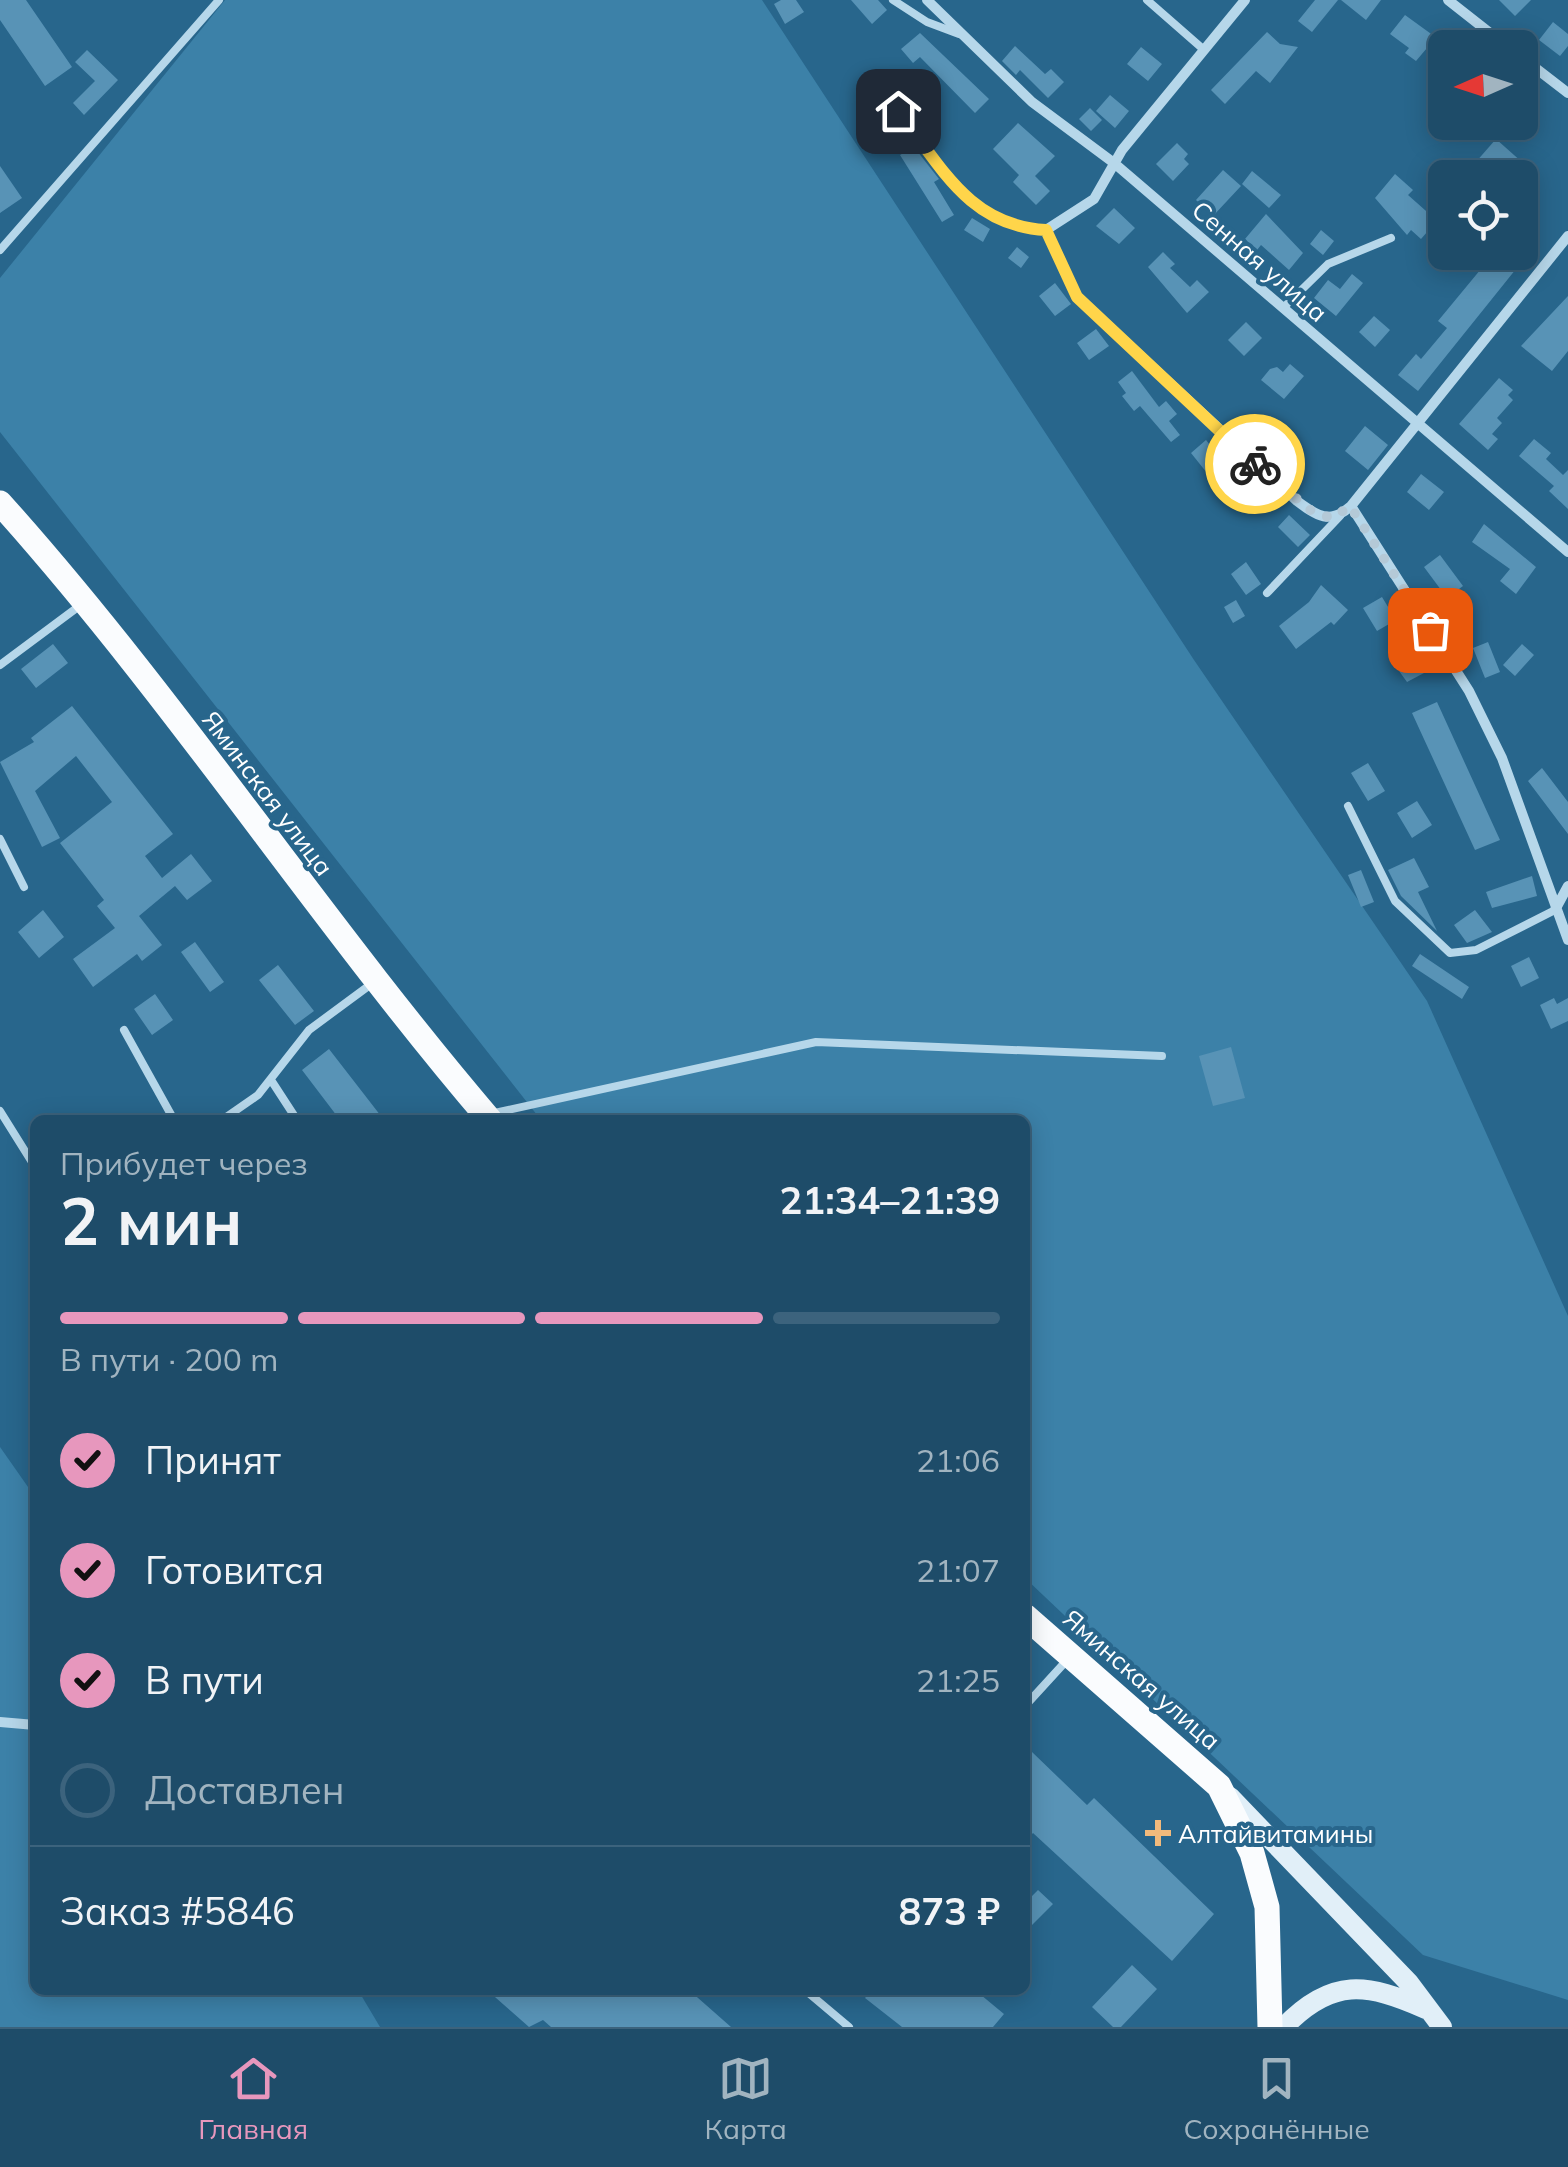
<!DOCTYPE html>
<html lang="ru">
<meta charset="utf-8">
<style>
:root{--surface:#1e4c69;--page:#2b5671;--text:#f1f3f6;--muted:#a1b4c0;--line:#3c637d;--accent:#e797bd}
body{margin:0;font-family:Mulish,sans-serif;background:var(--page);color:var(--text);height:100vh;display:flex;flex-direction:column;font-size:38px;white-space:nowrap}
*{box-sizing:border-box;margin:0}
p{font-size:32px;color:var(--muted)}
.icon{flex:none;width:55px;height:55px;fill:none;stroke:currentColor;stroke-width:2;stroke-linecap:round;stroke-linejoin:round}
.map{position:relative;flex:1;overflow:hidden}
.details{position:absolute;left:30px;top:1115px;width:1000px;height:880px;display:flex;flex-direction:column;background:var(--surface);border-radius:15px;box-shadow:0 5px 25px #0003,0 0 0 2px var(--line)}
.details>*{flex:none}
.needle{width:65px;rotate:267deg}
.controls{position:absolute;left:1428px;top:30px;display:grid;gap:20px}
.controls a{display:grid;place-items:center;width:110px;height:110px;border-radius:15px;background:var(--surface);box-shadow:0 5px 25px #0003,0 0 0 2px var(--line);font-size:50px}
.pin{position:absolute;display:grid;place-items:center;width:85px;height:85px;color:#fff;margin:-42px;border-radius:20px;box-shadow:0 5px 15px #0006}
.courier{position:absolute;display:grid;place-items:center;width:100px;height:100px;margin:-50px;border:8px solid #ffd54a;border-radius:50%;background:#fff;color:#222;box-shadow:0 2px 12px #0007}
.summary em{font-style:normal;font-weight:700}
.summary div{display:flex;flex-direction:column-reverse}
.summary{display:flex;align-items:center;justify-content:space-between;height:170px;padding:0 30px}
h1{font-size:65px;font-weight:700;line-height:75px}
.bar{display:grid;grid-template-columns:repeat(4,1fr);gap:15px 10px;align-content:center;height:120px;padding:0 30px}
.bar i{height:12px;border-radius:8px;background:var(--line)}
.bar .selected{background:var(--accent)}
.bar p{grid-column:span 4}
.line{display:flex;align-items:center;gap:25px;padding:0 30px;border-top:2px solid var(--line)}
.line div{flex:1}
ol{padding:0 30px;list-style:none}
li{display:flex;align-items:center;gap:30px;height:110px}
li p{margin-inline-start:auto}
li .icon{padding:10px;border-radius:50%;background:var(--accent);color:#111;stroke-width:4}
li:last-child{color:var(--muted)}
li i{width:55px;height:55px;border:5px solid var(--line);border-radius:50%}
.dock{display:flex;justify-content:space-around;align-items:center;height:140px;border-top:2px solid var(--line);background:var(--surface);font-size:28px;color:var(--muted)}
.dock a{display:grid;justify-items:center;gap:5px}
.dock .selected{color:var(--accent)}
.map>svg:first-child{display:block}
.green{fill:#3c81a8}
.building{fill:#5893b6}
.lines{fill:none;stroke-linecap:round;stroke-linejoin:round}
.lane{stroke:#b6d7ea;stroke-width:8}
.street{stroke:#b6d7ea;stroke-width:10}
.secondary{stroke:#e1eff8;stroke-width:20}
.primary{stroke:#fafcfe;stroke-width:25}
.done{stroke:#b4c9d7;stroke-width:10;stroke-dasharray:0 18}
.route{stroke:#ffd54a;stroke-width:12}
.poi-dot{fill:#f2ba7c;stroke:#28668c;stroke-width:4}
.labels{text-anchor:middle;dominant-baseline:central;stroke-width:8;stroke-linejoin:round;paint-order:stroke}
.street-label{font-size:25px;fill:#fff;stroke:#28668c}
.poi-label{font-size:25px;fill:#fff;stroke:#28668c;text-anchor:start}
</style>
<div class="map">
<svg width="1568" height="2027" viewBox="0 0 1568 2027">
<rect width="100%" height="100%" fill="#28668c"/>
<path class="green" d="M 225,0 L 762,0 L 1194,660 L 1427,1001 L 1568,1316 L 1568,2000 L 1423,1955 L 1025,1578 L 1025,1120 L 541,1120 L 0,432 L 0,278 Z
M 0,1447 L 35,1497 L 35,1990 L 358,1990 L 380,2027 L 0,2027 Z"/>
<path class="building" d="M 0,0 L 26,0 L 72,67 L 45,86 L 0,20 Z
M 781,0 L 796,0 L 804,12 L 785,24 L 774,4 Z
M 851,0 L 878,0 L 887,10 L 872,24 Z
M 1315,0 L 1338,0 L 1312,32 L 1298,21 Z
M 1341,0 L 1381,0 L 1366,20 Z
M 1499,0 L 1531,0 L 1515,16 Z
M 1405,15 L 1445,44 L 1445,61 L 1427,48 L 1416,61 L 1405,53 L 1409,48 L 1390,34 Z
M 1553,22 L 1568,34 L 1568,46 L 1560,56 L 1539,40 Z
M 1267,32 L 1280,44 L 1298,47 L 1270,83 L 1256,71 L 1225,104 L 1211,90 Z
M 920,33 L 989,99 L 975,113 L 920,57 L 913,63 L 901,49 Z
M 1015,46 L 1045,74 L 1051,69 L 1064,82 L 1048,98 L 1020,70 L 1016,75 L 1002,61 Z
M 1141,47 L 1162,64 L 1148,81 L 1127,64 Z
M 87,50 L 118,80 L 84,115 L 73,103 L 95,81 L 75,62 Z
M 1110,95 L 1129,111 L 1115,128 L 1096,111 Z
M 1090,108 L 1102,120 L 1091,131 L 1079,119 Z
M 1487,122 L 1523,122 L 1507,140 Z
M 1018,123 L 1055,156 L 1035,176 L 1050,191 L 1036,205 L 1013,182 L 1019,175 L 993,149 Z
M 1496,139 L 1523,163 L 1510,178 L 1475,178 L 1468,171 Z
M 1177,143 L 1188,154 L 1184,159 L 1189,164 L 1173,181 L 1156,164 Z
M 914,147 L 939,179 L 934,182 L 954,215 L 942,222 L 900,155 Z
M 0,166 L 22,198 L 0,213 Z
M 1223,170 L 1241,186 L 1213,216 L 1196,200 Z
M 1252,171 L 1281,195 L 1269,208 L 1242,184 Z
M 1395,174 L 1413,190 L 1408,195 L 1443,226 L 1434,237 L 1428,231 L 1421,239 L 1411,230 L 1407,235 L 1375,198 Z
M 1114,208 L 1135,228 L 1119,244 L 1096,226 Z
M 1266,214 L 1303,253 L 1289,270 L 1261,245 L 1257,250 L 1245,239 Z
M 972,218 L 990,229 L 983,242 L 964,230 Z
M 1321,230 L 1334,241 L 1323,255 L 1310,244 Z
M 1017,247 L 1029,257 L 1021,268 L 1008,258 Z
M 1163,252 L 1175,264 L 1170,268 L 1190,287 L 1197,280 L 1209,292 L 1187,313 L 1148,267 Z
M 1495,252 L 1507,252 L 1520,264 L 1418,391 L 1398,375 L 1416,354 L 1421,359 L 1447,328 L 1438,321 Z
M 1352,274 L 1363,283 L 1336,316 L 1314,298 L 1328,280 L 1340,289 Z
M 1055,283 L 1071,304 L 1055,316 L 1039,296 Z
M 1568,296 L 1568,351 L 1552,371 L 1521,346 Z
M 1374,316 L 1390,330 L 1375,347 L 1359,332 Z
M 1246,322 L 1262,338 L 1244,356 L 1228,340 Z
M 1096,329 L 1109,346 L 1089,360 L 1077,343 Z
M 1290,364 L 1304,376 L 1284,399 L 1261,380 L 1270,369 L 1277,367 L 1283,372 Z
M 1132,371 L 1159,407 L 1166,401 L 1177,414 L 1169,421 L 1180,435 L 1171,442 L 1140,406 L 1134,411 L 1122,396 L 1126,393 L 1118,382 Z
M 1499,378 L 1513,390 L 1508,395 L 1513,400 L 1497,418 L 1502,423 L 1492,434 L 1498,439 L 1488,450 L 1459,424 Z
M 1365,426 L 1388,445 L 1368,470 L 1345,451 Z
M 1534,439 L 1551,453 L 1546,459 L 1563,475 L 1568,470 L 1568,509 L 1549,491 L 1554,486 L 1519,456 Z
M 1206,440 L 1222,460 L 1207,473 L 1191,453 Z
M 1421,474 L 1444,492 L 1429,510 L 1407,492 Z
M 1289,515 L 1310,535 L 1298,547 L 1278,527 Z
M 1484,524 L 1536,567 L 1516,594 L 1500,581 L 1510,569 L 1472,542 Z
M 1440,555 L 1463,586 L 1447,598 L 1424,567 Z
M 1246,562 L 1261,584 L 1246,595 L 1231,574 Z
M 1321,585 L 1348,610 L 1334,625 L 1331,622 L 1296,649 L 1279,626 L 1309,602 Z
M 1382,597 L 1396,620 L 1377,631 L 1363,608 Z
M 1236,600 L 1245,616 L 1233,623 L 1224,607 Z
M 1488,642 L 1500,672 L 1485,678 L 1473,648 Z
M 53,644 L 68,663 L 36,688 L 21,669 Z
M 1522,644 L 1534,655 L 1515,676 L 1503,665 Z
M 1411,646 L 1424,673 L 1407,682 L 1389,657 Z
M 1437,702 L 1500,840 L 1475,850 L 1412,713 Z
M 72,706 L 173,834 L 145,856 L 162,878 L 191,854 L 212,881 L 187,900 L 175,886 L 139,916 L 162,945 L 142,961 L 137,954 L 93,987 L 73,959 L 115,928 L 97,906 L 104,900 L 60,843 L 112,802 L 76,756 L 35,791 L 60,838 L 42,847 L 0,762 L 34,742 L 31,738 Z
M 1368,763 L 1385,791 L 1368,801 L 1351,773 Z
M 1542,768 L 1568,802 L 1568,834 L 1528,781 Z
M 1417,801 L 1432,825 L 1412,838 L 1397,813 Z
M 1414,858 L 1429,887 L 1418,892 L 1437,931 L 1401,896 L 1388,870 Z
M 1361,870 L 1374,902 L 1361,907 L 1348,875 Z
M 1532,876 L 1537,896 L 1492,908 L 1486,892 Z
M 43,910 L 64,937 L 39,958 L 18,932 Z
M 1475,910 L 1492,932 L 1467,943 L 1454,925 Z
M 195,942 L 224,982 L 210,992 L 181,952 Z
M 1420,954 L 1469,987 L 1462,999 L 1412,966 Z
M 1529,957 L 1539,978 L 1521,987 L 1511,966 Z
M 278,965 L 314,1011 L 295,1025 L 259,980 Z
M 155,994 L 173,1020 L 152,1035 L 134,1009 Z
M 1554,998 L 1557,1004 L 1568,998 L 1568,1021 L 1551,1029 L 1540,1005 Z
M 1231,1047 L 1245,1098 L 1213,1106 L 1199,1056 Z
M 329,1049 L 384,1120 L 340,1120 L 302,1070 Z
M 1032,1752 L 1087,1805 L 1094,1798 L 1214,1914 L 1172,1961 L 1033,1833 L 1025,1841 L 1025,1759 Z
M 1038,1890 L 1053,1904 L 1025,1932 L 1025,1903 Z
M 1132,1965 L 1157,1989 L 1121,2027 L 1113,2027 L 1092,2007 Z
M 487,1990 L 689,1990 L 731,2027 L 551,2027 L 543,2020 L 529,2027 Z
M 872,1990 L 975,1990 L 1004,2014 L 993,2027 L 902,2027 L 865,1998 Z"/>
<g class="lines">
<path class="lane" d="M 893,0 L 927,22 L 959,34
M 1147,0 L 1203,49
M 0,250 L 219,0
M 1284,307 L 1328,264 L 1391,238
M 1267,593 L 1340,516
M 0,665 L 82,604
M 1348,806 L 1395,901 L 1450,953 L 1476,950 L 1555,910
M 0,839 L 24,887
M 124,1030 L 174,1120
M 271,1080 L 297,1120
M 0,1111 L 35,1167
M 490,1114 L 816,1042 L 1162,1056
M 222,1120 L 258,1095 L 309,1030 L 374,982
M 1025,1706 L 1068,1659
M 805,1990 L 849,2027"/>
<path class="street" d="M 927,0 L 1032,102 L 1114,163 L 1568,552
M 1448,0 L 1509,48
M 1520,56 L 1568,93
M 898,111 C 941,165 970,227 1046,230 L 1077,297 L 1297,501 C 1317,516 1330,525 1351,506 L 1469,691 L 1502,758 L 1568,940
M 1046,230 L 1094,199 L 1122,150 L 1245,0
M 1351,506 L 1568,236
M 1555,910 L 1568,886
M 0,1722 L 35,1725"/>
<path class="secondary" d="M 1230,1797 L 1409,1983 L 1442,2027
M 1284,2027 C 1332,1977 1367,1983 1426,2009"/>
<path class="primary" d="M 0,503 C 175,698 319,920 490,1120
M 1025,1616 L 1219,1786 L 1252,1853 L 1267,1907 L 1270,2027"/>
</g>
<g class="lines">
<path class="done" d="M 1255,464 L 1314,513 L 1333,518 L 1350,506 L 1430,630"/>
<path class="route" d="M 898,111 C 941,166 969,226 1046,230 L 1077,297 L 1255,464"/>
</g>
<path class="poi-dot" d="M1153 1818h10v10h10v10h-10v10h-10v-10h-10v-10h10z"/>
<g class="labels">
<g class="street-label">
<text transform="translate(1260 261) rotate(41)">Сенная улица</text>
<text transform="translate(268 793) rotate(53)">Яминская улица</text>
<text transform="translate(1142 1679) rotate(41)">Яминская улица</text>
</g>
<g class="poi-label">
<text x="1178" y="1833">Алтайвитамины</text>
</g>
</g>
</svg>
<div class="controls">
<a><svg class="needle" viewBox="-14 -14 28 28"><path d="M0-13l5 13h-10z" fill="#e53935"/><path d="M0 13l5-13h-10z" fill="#a1b4c0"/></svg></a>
<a><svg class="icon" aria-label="locate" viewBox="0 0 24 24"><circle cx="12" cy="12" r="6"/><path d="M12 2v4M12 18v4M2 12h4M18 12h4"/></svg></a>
</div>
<div class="pin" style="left:1430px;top:630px;background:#ea580c"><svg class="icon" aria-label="bag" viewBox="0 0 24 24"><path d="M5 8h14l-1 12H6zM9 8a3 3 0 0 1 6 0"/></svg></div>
<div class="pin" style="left:898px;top:111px;background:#1f2937"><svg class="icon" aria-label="home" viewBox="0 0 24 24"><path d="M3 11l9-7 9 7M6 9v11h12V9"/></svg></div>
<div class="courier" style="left:1255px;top:464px"><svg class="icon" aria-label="bike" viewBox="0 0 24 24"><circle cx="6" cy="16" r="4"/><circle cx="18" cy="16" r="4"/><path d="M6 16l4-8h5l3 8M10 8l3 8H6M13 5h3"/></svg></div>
<section class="details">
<div class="summary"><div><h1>2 мин</h1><p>Прибудет через</p></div><em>21:34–21:39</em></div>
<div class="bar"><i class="selected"></i><i class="selected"></i><i class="selected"></i><i></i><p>В пути · 200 m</p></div>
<ol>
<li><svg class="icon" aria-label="check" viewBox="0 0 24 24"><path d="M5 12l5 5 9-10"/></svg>Принят<p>21:06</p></li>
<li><svg class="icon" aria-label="check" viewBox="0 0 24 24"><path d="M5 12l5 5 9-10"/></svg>Готовится<p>21:07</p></li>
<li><svg class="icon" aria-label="check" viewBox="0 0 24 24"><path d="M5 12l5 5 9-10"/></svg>В пути<p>21:25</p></li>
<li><i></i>Доставлен</li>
</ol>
<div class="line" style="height:130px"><div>Заказ #5846</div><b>873 ₽</b></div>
</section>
</div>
<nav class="dock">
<a class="selected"><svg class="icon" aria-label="home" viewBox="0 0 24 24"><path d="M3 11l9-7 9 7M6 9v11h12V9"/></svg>Главная</a>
<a><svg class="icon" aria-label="map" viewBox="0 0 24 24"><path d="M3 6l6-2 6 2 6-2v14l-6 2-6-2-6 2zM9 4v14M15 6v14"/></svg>Карта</a>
<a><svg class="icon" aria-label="saved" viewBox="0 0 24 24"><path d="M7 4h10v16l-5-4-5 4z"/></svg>Сохранённые</a>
</nav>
